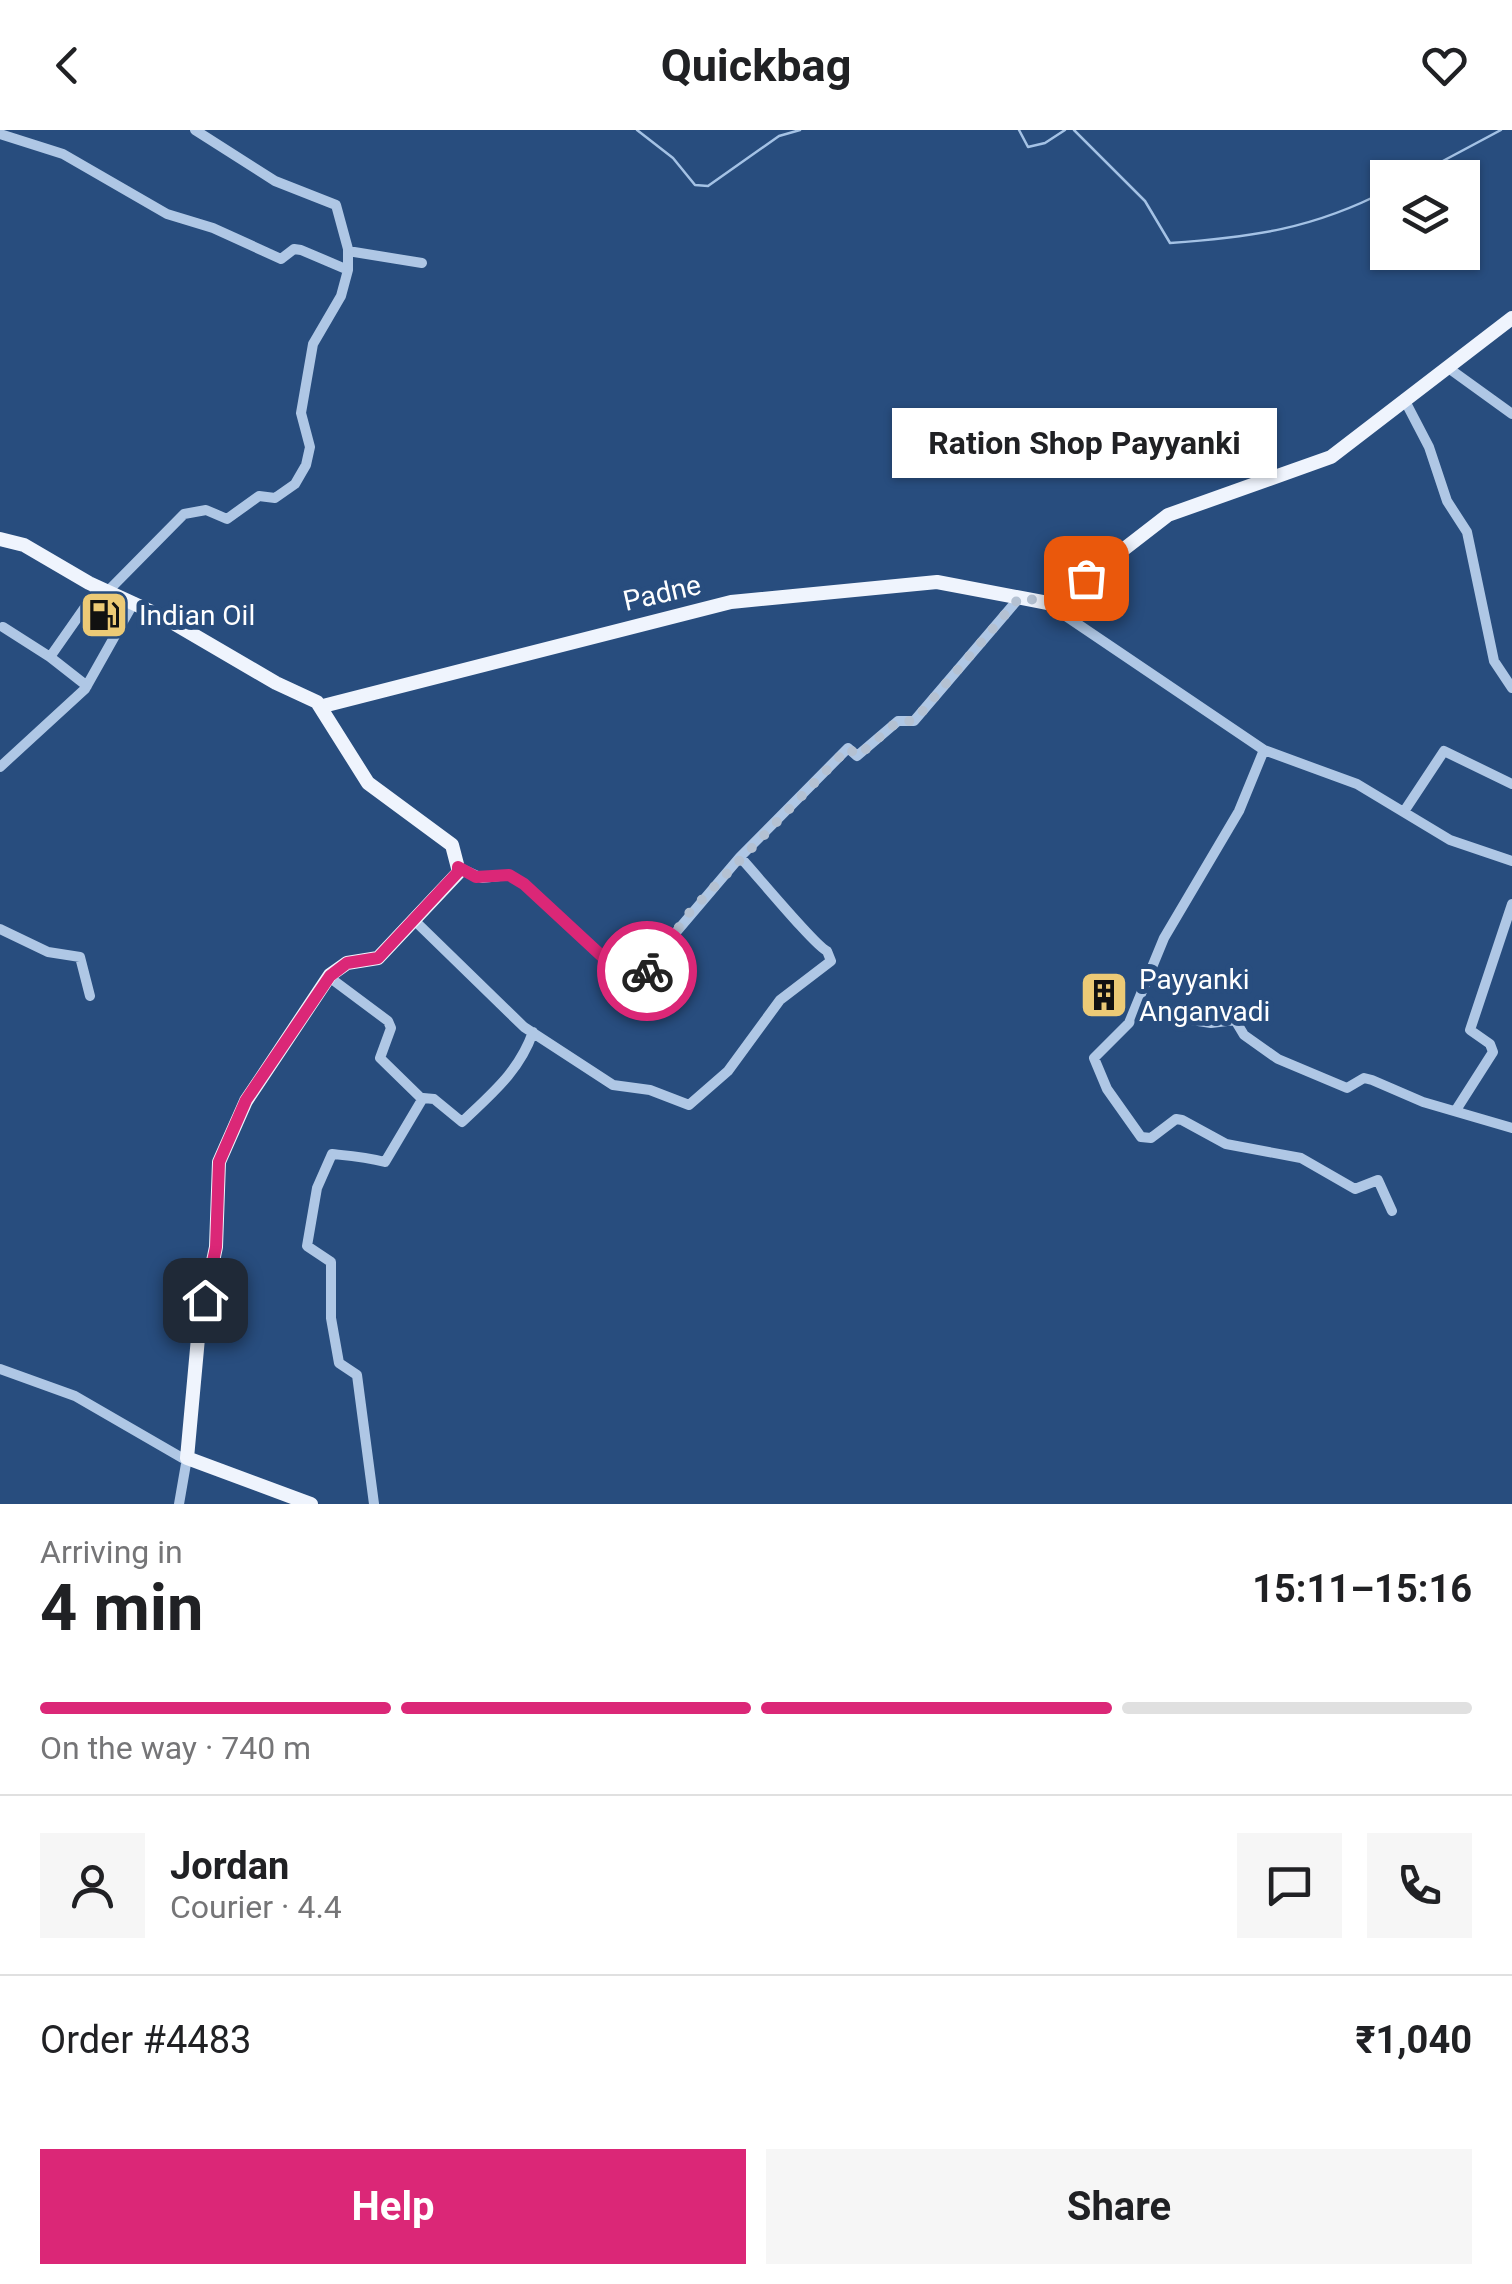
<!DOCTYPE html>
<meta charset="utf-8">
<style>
:root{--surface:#fff;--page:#f6f6f6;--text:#202124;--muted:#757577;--line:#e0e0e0;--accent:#db2777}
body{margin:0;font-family:Roboto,sans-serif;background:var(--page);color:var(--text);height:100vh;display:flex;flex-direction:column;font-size:38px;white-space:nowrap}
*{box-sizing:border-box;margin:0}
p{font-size:32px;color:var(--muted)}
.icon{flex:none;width:55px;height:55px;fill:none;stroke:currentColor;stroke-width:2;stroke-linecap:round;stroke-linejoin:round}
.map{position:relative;height:1374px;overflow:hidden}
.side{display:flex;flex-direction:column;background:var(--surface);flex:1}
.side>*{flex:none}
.controls{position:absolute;left:1370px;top:30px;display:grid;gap:20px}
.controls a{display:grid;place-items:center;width:110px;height:110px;border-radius:0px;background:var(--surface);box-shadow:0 2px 8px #0004;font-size:50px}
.pin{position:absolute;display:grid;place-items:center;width:85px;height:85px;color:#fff;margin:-42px;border-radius:20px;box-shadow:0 5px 15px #0006}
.courier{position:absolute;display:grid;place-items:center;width:100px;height:100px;margin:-50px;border:8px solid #db2777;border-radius:50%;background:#fff;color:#222;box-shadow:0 2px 12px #0007}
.bubble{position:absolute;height:70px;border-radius:0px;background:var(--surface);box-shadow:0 2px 8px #0004;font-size:32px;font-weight:700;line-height:70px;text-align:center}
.overview em{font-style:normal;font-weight:700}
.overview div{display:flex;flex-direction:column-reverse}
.overview{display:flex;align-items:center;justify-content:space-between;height:170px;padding:0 40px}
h1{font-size:65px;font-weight:700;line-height:75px}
.bar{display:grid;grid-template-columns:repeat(4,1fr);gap:15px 10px;align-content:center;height:120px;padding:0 40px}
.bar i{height:12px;border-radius:8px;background:var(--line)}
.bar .on{background:var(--accent)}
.bar p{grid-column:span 4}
.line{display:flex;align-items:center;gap:25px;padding:0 40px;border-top:2px solid var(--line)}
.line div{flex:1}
.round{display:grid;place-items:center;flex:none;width:105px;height:105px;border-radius:0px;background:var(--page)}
.action{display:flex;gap:20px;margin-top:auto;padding:20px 40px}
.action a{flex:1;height:115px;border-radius:0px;background:var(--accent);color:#fff;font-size:40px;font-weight:700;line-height:115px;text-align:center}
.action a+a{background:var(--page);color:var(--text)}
header{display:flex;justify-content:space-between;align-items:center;height:130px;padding:0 40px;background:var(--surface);font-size:45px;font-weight:700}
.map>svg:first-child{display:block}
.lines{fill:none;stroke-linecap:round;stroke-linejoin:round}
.stream{stroke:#a4c2e5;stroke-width:2.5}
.minor{stroke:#afc7e5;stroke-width:10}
.major{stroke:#eff4fd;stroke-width:14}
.done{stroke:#b4c1d2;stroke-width:10;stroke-dasharray:0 18}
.route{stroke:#db2777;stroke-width:12}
.labels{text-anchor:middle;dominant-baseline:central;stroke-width:10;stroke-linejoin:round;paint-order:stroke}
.street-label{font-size:28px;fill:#fff;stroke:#284d7e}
.poi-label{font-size:28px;fill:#fff;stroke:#284d7e;text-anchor:start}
</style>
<header><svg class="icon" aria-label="back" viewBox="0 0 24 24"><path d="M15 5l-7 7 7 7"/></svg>Quickbag<svg class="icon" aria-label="heart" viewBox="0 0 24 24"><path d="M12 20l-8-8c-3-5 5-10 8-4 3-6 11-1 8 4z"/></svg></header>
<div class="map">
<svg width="1512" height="1374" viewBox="0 0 1512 1374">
<rect width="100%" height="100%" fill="#284d7e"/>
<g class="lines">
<path class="stream" d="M 637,0 L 673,28 L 695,55 L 708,56 L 779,6 L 800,0
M 1019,0 L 1028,17 L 1045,13 L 1065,0
M 1074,0 L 1145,71 L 1170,113 C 1253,107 1313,99 1388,60
M 1411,48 L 1501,0"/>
<path class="minor" d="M 0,4 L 63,24 L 167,84 L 213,98 L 281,129 L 294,119 L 301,120 L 348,140
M 348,121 L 422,133
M 1447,237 L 1512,284
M 1404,269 L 1429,317 L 1447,371 L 1467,402 L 1494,531 L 1512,558
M 108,461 L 184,384 L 206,380 L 227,389 L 259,366 L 275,368 L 295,354 L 306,335 L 310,317 L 301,283 L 313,214 L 341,166 L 348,140 L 348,119 L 336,75 L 275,51 L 195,0
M 1048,474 L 1264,620 L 1357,654 L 1450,710 L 1512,731
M 3,497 L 50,527 L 99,457
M 50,527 L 87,556
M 1264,620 L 1239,681 L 1164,808 L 1129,893 L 1094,928 L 1107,959 L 1141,1007 L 1151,1008 L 1176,989 L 1182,990 L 1226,1014 L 1301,1028 L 1355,1059 L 1378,1050 L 1392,1081
M 0,637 L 85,559 L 134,472
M 1405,680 L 1444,621 L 1512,654
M 458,737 L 482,748 L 509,745 L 524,754 L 632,854 L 740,727
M 414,790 L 524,897 L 613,955 L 650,960 L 689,975 L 728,941 L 780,870 L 831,831 L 827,821 C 815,816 756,744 740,727 L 848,618 L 857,626 L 898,591 L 914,591 L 1020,467
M 0,799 L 48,822 L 80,827 L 90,866
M 329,847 L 388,891 L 391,898 L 380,928 L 422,969
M 1134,881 L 1211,893 L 1235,890 L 1244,905 L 1278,929 L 1347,958 L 1364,948 L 1372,950 L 1423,972 L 1512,998
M 1456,980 L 1493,922 L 1490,914 L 1470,900 L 1512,774
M 0,1239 L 75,1266 L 184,1329
M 179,1374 L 187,1328
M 374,1374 L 357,1245 L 339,1233 L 331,1188 L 331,1132 L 307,1116 L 317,1058 L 332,1024 C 352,1026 366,1027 385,1032 L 423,968 L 434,969 L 462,992 C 491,964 519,942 533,902"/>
<path class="major" d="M 0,409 L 24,415 L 89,453 L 163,487 L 276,553 L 317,572 L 368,653 L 452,715 L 459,742 L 378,828 L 347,833 L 330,845 L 246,971 L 219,1032 L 216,1117 L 199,1197 L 187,1328 L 311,1374
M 323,576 L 731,472 L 937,452 L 1053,474 L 1168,385 L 1331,327 L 1512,188"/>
</g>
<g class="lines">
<path class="done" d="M 647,841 L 690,782 L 848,618 L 858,626 L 898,591 L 914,591 L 1020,467 L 1053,474 L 1086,448"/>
<path class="route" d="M 205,1170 L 216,1117 L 219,1032 L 246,970 L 330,846 L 347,833 L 378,828 L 458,742 L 458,737 L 476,747 L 509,745 L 524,754 L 632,854 L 647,841"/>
</g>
<defs>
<g id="fuel-square" transform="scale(2.5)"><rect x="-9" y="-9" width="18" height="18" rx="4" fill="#ecca76" stroke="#284d7e"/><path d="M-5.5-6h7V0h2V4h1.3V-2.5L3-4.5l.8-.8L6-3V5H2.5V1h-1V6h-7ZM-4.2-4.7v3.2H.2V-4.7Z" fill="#111"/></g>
<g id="building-square" transform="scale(2.5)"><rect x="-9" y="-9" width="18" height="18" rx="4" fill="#ecca76" stroke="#284d7e"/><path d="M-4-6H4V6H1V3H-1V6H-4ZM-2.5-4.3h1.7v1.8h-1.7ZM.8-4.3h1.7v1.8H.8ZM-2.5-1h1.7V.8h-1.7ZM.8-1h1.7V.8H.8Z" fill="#111"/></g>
</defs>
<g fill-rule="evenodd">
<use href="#fuel-square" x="104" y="485"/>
<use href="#building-square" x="1104" y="865"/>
</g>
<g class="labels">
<g class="street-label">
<text transform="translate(662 463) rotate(-13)">Padne</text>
</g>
<g class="poi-label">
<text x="139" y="485">Indian Oil</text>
<text x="1139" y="849">Payyanki<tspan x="1139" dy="32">Anganvadi</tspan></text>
</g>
</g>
</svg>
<div class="controls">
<a><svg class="icon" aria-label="layers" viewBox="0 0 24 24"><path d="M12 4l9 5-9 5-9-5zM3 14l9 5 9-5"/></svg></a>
</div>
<div class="pin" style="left:1086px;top:448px;background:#ea580c"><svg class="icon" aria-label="bag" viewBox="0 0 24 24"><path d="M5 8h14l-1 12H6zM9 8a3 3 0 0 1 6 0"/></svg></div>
<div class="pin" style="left:205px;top:1170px;background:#1f2937"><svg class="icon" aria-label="home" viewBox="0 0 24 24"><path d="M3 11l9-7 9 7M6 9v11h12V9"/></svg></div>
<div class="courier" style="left:647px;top:841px"><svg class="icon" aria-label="bike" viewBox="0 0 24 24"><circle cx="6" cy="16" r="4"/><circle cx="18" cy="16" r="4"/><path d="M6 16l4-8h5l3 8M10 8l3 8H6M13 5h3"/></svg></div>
<div class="bubble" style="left:892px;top:278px;width:385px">Ration Shop Payyanki</div>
</div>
<section class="side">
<div class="overview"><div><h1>4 min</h1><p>Arriving in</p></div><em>15:11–15:16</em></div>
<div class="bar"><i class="on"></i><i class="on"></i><i class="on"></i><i></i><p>On the way · 740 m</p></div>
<div class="line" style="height:180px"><a class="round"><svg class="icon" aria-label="person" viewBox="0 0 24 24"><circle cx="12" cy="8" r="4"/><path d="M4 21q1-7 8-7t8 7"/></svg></a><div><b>Jordan</b><p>Courier · 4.4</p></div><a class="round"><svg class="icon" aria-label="chat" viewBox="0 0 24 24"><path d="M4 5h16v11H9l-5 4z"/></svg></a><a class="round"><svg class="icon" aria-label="phone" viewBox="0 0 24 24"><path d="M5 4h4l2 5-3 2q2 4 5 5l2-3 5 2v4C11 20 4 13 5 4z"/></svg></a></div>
<div class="line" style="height:130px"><div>Order #4483</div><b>₹1,040</b></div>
<div class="action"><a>Help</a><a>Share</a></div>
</section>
